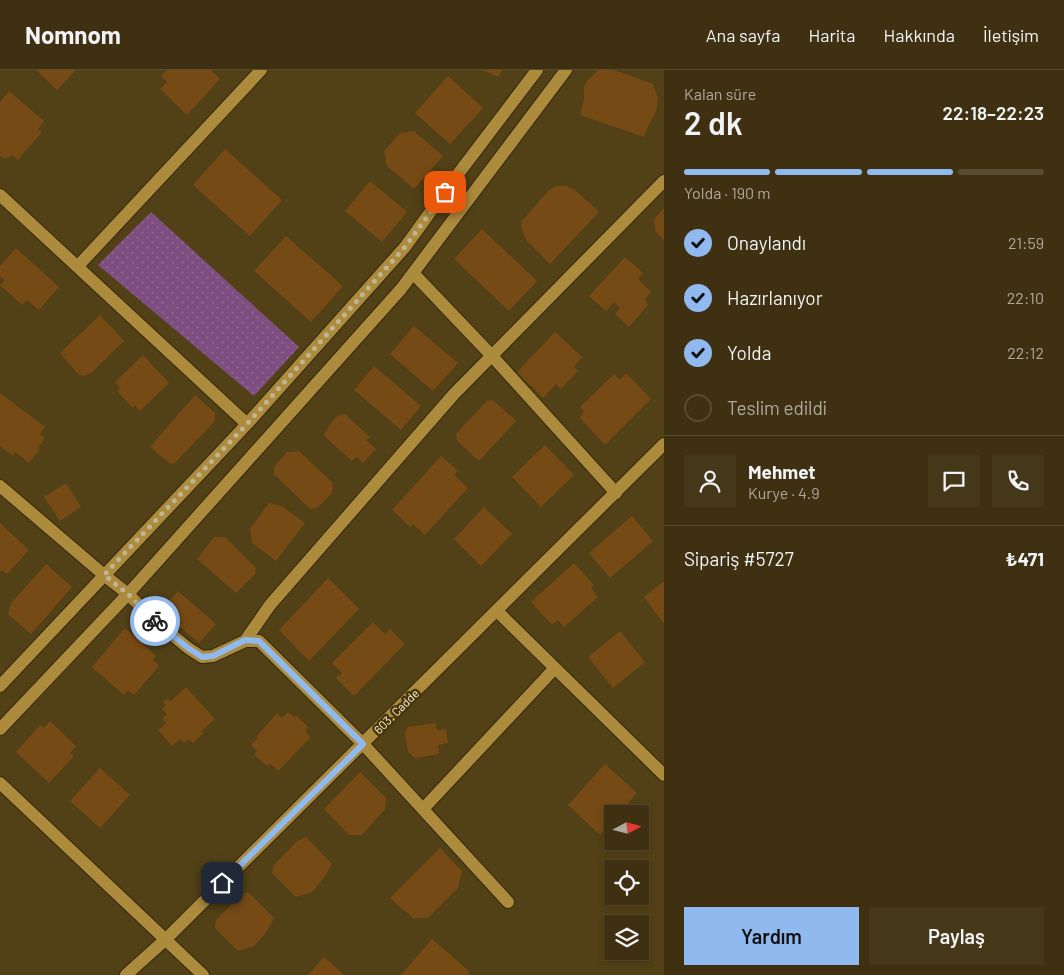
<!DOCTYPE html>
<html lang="tr">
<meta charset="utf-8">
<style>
:root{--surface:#3e3010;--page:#453819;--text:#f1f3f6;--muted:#ada99f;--line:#574b30;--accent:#90b9f0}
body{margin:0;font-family:Barlow,sans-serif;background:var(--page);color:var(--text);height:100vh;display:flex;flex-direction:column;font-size:19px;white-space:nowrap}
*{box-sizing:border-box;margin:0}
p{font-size:16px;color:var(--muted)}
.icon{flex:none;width:28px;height:28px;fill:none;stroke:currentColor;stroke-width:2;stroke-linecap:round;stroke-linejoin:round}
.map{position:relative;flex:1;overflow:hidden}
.details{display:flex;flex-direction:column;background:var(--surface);width:400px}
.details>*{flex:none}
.needle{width:32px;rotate:83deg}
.buttons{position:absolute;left:604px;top:735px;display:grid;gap:10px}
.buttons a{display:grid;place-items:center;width:45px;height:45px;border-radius:0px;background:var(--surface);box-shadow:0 2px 8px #0003,0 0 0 1px var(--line);font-size:25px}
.pin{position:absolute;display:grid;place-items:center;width:42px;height:42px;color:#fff;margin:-21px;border-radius:10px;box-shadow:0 2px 8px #0006}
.courier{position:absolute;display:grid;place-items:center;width:50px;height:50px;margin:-25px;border:4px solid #90b9f0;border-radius:50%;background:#fff;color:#222;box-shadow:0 1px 6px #0007}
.overview em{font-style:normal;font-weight:600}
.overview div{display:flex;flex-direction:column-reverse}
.overview{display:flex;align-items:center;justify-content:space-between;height:85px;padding:0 20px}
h1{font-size:32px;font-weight:600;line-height:38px}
.bar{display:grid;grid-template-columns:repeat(4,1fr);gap:8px 5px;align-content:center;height:60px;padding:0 20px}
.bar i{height:6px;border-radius:4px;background:var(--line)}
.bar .selected{background:var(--accent)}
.bar p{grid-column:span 4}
.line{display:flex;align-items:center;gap:12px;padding:0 20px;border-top:1px solid var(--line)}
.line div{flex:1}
.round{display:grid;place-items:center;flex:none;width:52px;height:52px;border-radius:0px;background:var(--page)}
ol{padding:0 20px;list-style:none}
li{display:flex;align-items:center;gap:15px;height:55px}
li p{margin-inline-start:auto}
li .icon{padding:5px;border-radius:50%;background:var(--accent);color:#111;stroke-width:4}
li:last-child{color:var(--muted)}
li i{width:28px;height:28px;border:2px solid var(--line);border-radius:50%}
.button{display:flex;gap:10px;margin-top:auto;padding:10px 20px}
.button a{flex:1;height:58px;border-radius:0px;background:var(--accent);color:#111;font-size:20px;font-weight:600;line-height:58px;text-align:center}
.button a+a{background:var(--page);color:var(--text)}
header{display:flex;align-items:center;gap:30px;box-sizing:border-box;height:70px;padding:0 25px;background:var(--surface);border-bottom:1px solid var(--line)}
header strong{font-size:24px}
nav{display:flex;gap:28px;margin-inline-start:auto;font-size:18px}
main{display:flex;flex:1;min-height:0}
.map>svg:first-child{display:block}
.green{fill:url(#green-dots)}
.building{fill:#764a15}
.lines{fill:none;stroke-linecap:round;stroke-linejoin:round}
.street-casing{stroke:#33280f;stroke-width:14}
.secondary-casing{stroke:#33280f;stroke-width:14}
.street{stroke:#ad8b3c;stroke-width:12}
.secondary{stroke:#ad8b3c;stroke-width:12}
.done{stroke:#c0b496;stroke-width:5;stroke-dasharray:0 9}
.route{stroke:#90b9f0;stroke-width:6}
.labels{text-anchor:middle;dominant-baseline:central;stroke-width:5;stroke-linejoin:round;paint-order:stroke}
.street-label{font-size:12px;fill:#fcf2db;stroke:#47360a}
</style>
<header>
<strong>Nomnom</strong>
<nav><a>Ana sayfa</a><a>Harita</a><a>Hakkında</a><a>İletişim</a></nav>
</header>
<main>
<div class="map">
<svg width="664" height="905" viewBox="0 0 664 905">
<defs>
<pattern id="green-dots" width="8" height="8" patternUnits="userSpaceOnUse" patternTransform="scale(1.25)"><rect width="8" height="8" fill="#7f4e81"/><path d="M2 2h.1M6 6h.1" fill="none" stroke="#926892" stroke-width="1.8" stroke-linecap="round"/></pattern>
</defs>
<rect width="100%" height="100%" fill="#524016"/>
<path class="green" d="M 151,142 L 299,277 L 254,326 L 98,195 Z"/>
<path class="building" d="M 36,0 L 76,0 L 57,20 Z
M 167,0 L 211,0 L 220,9 L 187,45 L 160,19 L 167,12 L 161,6 Z
M 482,0 L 502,0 L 498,7 Z
M 598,0 L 614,0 L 653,14 L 658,28 L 656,42 L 649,54 L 644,67 L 580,45 L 584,30 L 584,17 L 587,11 Z
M 448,6 L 483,38 L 450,74 L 415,43 Z
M 9,21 L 44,51 L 38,59 L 42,62 L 18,90 L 12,85 L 5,89 L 0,86 L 0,32 Z
M 414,61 L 443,86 L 414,119 L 387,96 L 384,81 L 400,63 Z
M 225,79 L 282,130 L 250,166 L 193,115 Z
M 370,111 L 407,142 L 382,172 L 345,141 Z
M 557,116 L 566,116 L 574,119 L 599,142 L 550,194 L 526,170 L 522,160 L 521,152 L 549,120 Z
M 664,138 L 664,170 L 656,162 L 654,152 L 655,148 Z
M 482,159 L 537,211 L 509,241 L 454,189 Z
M 286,166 L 343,216 L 311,252 L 254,201 Z
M 16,178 L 59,217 L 39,240 L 27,230 L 22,235 L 0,215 L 5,210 L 0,206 L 0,196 Z
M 625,187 L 643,203 L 638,209 L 651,222 L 645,229 L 648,235 L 629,257 L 615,244 L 620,238 L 614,232 L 606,241 L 589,226 Z
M 100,245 L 124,271 L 91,303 L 83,306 L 78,304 L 60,283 Z
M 414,256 L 458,293 L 433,321 L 390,284 Z
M 555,262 L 582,287 L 574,297 L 578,301 L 561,319 L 556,314 L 543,328 L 517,302 Z
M 143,285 L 169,313 L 140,341 L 135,335 L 133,338 L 117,321 L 120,318 L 115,312 Z
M 374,296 L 421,336 L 401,360 L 354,320 Z
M 626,303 L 651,329 L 605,375 L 580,348 L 584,341 L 580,337 L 614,304 L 620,310 Z
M 0,323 L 45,357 L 40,364 L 45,368 L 38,378 L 40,379 L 29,393 L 15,382 L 13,386 L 0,376 Z
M 195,325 L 215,343 L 215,351 L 174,394 L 169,393 L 150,377 Z
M 493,330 L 516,351 L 479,391 L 457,371 L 456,364 L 487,331 Z
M 345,344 L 370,367 L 366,370 L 376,379 L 363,393 L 357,387 L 352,391 L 324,366 L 327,359 L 334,349 L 339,345 Z
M 545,375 L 574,405 L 541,437 L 512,407 Z
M 299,381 L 332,412 L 333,417 L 332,423 L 317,438 L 310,439 L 274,404 L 274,397 L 287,382 Z
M 441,386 L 458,401 L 454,405 L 468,418 L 425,465 L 413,454 L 410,457 L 392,440 Z
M 66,413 L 81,437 L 60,451 L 44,427 Z
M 269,433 L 282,436 L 305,453 L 276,491 L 252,473 L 250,459 Z
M 484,437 L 512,464 L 481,496 L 454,469 Z
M 632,446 L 653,471 L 610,508 L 589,483 Z
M 0,453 L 29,480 L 7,504 L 2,500 L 0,502 Z
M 214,467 L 219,467 L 226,468 L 255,497 L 256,503 L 236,523 L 197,489 Z
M 574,493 L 594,515 L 591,518 L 598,527 L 564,557 L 558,550 L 552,555 L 531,532 Z
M 46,494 L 72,517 L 31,564 L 8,544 L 11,533 Z
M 328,508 L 359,539 L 309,591 L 279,560 Z
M 664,511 L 664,554 L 644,527 Z
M 178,521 L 216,554 L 199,573 L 161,540 Z
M 373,552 L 385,564 L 390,559 L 405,574 L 354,626 L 336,608 L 342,603 L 332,593 Z
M 125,558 L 156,586 L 153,590 L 159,596 L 134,625 L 128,620 L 124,625 L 92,597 Z
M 620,561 L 645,592 L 613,618 L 588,587 Z
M 186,617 L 215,649 L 201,662 L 203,664 L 193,673 L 189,669 L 185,673 L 180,669 L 172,676 L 158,660 L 166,653 L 162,649 L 167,644 L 162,639 L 166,635 L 163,632 L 166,629 L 171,631 Z
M 288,642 L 294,647 L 297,646 L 308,657 L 305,661 L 311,667 L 278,701 L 271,694 L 267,696 L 254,685 L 257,681 L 251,675 L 258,668 L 256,667 L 277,643 L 282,648 Z
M 50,651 L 76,676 L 70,683 L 74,686 L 49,713 L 16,682 L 40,655 L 44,658 Z
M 435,653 L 437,660 L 446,659 L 448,673 L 438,675 L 439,684 L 415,688 L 408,682 L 405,662 L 408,657 Z
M 605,694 L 637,723 L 619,744 L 612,744 L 612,750 L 600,765 L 568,735 Z
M 100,698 L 130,725 L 100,758 L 70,731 Z
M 360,702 L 386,728 L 385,739 L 362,765 L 349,765 L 324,739 Z
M 306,767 L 332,794 L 324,808 L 312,822 L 296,827 L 272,803 L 274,795 L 297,771 Z
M 440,778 L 462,801 L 458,818 L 428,848 L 413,848 L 390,828 Z
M 248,822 L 274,848 L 266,863 L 254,876 L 238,881 L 215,858 L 216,850 L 240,825 Z
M 432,869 L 470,902 L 467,905 L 401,905 Z
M 324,887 L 344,905 L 308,905 Z"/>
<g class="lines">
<g class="street-casing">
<path id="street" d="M 0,125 L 247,354
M 78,196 L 261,0
M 413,203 L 492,286 L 616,423
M 0,416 L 104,505 L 128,524 L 153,549 L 188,578 L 202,587 L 213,586 L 245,571 L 259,571 L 363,674 L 508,832
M 497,541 L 664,705
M 245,571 L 270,535 L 454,324 L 664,111
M 0,616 L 247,354 L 405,177 L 455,108 L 537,0
M 0,659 L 128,524 L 401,219 L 566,0
M 423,739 L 555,598"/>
</g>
<g class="secondary-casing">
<path id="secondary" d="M 0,713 L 203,905
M 126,905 L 166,869 L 664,374"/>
</g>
<use href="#street" class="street"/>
<use href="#secondary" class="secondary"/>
</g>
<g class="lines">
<path class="done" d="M 155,551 L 128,524 L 104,505 L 247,354 L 405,177 L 445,122"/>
<path class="route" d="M 155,551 L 188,578 L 202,587 L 213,586 L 245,570 L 259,571 L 363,674 L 222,813"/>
</g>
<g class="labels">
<g class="street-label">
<text transform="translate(396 641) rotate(-45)">603. Cadde</text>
</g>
</g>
</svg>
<div class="buttons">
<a><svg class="needle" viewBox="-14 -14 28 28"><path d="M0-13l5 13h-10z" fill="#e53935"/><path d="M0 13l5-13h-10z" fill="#ada99f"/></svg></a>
<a><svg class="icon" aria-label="locate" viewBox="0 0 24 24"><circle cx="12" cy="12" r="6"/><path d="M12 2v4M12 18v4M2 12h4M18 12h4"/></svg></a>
<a><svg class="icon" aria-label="layers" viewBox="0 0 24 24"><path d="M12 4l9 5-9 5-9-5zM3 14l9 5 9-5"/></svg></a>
</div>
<div class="pin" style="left:445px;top:122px;background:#ea580c"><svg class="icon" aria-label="bag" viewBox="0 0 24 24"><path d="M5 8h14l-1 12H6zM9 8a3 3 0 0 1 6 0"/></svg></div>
<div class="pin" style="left:222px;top:813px;background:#1f2937"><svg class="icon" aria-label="home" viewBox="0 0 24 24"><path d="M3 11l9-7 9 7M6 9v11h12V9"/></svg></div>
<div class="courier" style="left:155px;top:551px"><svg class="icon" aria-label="bike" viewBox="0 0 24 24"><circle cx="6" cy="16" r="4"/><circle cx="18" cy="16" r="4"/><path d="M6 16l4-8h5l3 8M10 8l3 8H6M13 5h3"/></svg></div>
</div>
<section class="details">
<div class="overview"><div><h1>2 dk</h1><p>Kalan süre</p></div><em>22:18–22:23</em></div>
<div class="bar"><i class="selected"></i><i class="selected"></i><i class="selected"></i><i></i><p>Yolda · 190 m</p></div>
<ol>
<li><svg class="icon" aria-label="check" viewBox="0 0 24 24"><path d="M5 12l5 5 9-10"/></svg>Onaylandı<p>21:59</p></li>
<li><svg class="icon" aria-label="check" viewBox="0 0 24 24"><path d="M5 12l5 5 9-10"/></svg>Hazırlanıyor<p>22:10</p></li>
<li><svg class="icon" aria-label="check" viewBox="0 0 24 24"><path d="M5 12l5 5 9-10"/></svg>Yolda<p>22:12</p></li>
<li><i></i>Teslim edildi</li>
</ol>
<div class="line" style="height:90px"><a class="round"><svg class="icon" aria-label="person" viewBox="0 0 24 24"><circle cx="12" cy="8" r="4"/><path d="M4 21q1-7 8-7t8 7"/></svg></a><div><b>Mehmet</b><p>Kurye · 4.9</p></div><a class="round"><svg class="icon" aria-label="chat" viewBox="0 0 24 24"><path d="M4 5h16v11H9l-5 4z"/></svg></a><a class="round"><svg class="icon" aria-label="phone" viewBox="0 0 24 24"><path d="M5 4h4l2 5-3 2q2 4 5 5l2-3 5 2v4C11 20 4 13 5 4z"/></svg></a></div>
<div class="line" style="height:65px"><div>Sipariş #5727</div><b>₺471</b></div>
<div class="button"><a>Yardım</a><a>Paylaş</a></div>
</section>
</main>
